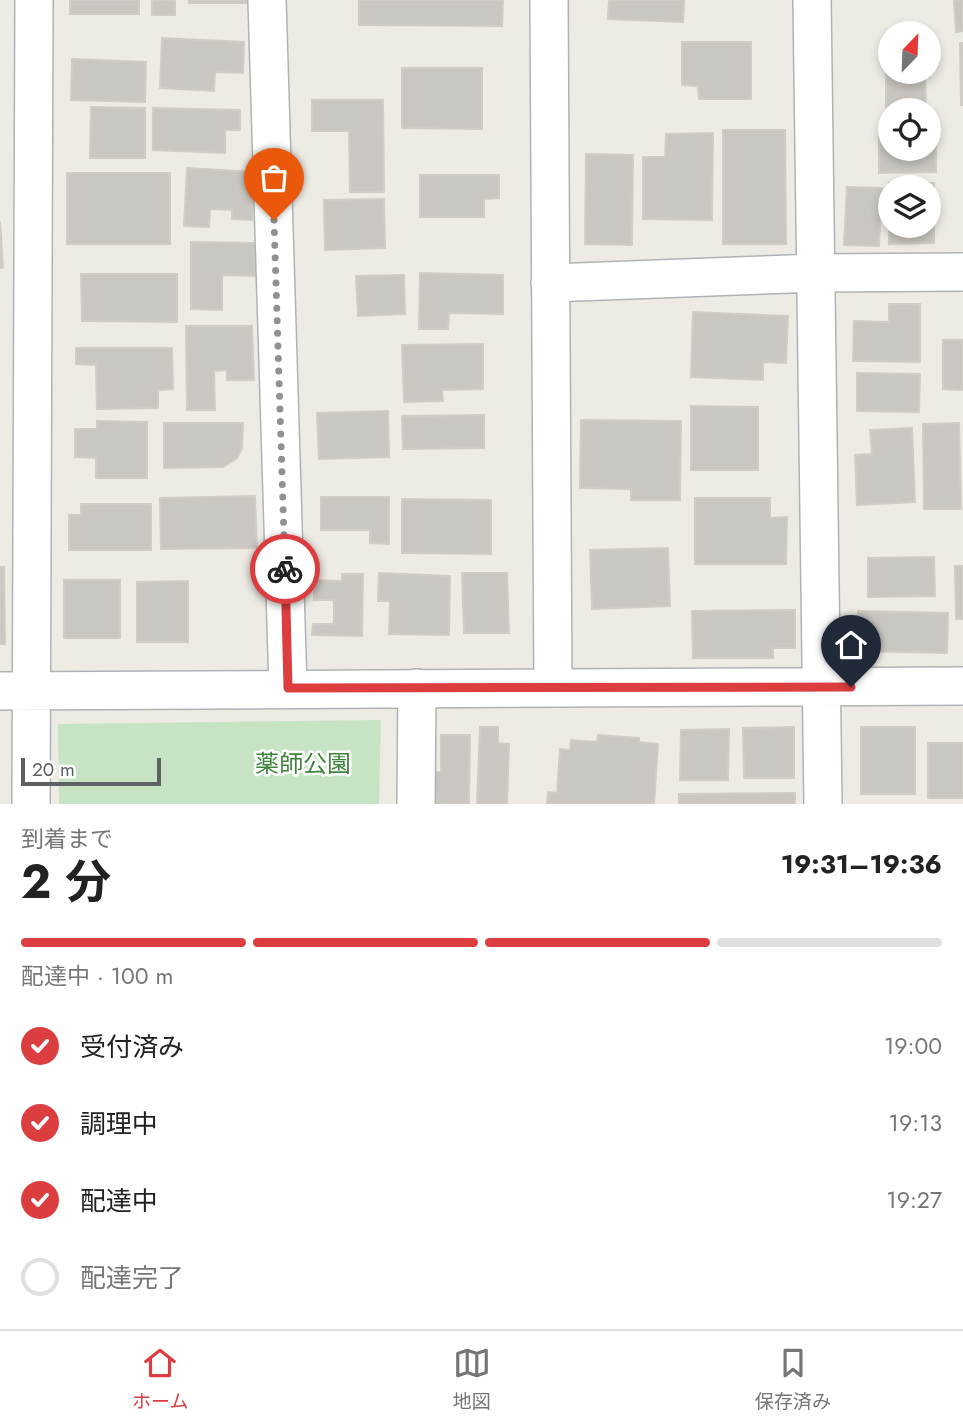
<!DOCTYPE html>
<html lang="ja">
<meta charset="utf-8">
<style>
:root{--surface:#fff;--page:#f2f2f2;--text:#222;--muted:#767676;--line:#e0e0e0;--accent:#dc3d3f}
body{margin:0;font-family:Jost,"Noto Sans JP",sans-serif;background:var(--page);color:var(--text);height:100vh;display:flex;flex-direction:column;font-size:26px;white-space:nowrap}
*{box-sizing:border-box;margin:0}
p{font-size:23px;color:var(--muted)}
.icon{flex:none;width:38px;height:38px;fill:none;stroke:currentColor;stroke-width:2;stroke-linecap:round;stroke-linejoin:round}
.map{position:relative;height:804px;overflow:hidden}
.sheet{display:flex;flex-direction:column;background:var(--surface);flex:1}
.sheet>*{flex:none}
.needle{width:46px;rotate:23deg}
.controls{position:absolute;left:878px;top:21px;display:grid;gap:14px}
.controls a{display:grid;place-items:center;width:63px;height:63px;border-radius:50%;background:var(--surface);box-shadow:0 4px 10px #0003;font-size:35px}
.scale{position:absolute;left:21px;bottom:18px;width:140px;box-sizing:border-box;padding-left:7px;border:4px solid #5d6164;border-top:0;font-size:19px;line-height:24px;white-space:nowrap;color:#5d6164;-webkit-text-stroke:5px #fff;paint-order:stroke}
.pin{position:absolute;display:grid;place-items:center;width:60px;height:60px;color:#fff;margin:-72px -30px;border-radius:50% 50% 50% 0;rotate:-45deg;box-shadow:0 0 7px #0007}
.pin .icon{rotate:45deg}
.courier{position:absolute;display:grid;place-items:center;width:70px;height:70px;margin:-35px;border:5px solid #dc3d3f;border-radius:50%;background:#fff;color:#222;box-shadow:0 2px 9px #0007}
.summary em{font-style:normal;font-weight:700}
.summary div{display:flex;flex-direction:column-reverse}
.summary{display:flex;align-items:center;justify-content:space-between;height:119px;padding:0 21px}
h1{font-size:46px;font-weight:700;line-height:52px}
.bar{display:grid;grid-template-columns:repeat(4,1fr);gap:10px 7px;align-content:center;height:84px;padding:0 21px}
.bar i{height:9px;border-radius:5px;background:var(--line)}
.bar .selected{background:var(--accent)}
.bar p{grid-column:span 4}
ol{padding:0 21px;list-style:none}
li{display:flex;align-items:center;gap:21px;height:77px}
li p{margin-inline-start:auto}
li .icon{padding:7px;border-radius:50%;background:var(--accent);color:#fff;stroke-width:4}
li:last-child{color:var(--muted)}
li i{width:38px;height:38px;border:4px solid var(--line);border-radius:50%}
.tabs{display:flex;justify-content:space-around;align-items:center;height:98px;border-top:2px solid var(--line);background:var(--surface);font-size:19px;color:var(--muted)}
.tabs a{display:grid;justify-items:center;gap:4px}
.tabs .selected{color:var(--accent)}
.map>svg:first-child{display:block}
.green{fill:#c6e4c4}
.building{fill:#cac6c1;stroke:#d2cdc4;stroke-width:2;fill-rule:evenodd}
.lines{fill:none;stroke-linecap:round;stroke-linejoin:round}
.minor-casing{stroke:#b0b3b6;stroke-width:40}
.minor{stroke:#fff;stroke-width:37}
.done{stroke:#909191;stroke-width:7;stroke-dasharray:0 12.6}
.route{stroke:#dc3d3f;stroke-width:9}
.labels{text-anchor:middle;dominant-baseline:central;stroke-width:5;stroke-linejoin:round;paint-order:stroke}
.park-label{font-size:24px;fill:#3f843c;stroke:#fff}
</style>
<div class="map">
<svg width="963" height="804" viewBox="0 0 963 804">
<rect width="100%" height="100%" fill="#eeebe5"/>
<path class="green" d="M 381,720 L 379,804 L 59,804 L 58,724 Z"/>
<path class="building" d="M 70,0 L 139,0 L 139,14 L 70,14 Z
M 152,0 L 175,0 L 175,15 L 152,15 Z
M 189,0 L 249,0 L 249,3 L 189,3 Z
M 359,0 L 503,0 L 502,26 L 359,25 Z
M 609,0 L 684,0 L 683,22 L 608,19 Z
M 954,0 L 963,0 L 963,31 L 956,32 Z
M 162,38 L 244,42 L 243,73 L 215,72 L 214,91 L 160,88 Z
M 682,42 L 751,42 L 751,99 L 699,99 L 698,86 L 682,85 Z
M 960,43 L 963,43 L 963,105 L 961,105 Z
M 886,45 L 891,45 L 891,72 L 925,72 L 926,110 L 891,110 L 891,116 L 886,116 Z
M 72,59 L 146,62 L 145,102 L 71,100 Z
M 402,68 L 482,68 L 482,129 L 402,128 Z
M 312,100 L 383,100 L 384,192 L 350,192 L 349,131 L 312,131 Z
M 91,107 L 145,108 L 145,158 L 90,158 Z
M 153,108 L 240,110 L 240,130 L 225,130 L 225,153 L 153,150 Z
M 723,130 L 785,130 L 786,244 L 723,244 Z
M 879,131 L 891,131 L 891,149 L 929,149 L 929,132 L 936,132 L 936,172 L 879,173 Z
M 713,133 L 712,220 L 643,219 L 643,157 L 665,157 L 666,134 Z
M 586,154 L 633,155 L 632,245 L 585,244 Z
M 187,168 L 254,172 L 252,220 L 232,219 L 232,210 L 210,209 L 209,227 L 184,226 Z
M 67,173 L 170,173 L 170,244 L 67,244 Z
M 420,175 L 499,175 L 499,198 L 484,199 L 484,217 L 420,217 Z
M 889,183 L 934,183 L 934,243 L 889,244 ZM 891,187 L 929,187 L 929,226 L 891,226 Z
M 847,187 L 882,188 L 879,246 L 844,245 Z
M 384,199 L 385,248 L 325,250 L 324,200 Z
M 0,221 L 3,268 L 0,268 Z
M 191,242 L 261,243 L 260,276 L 222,275 L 222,310 L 191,309 Z
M 420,273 L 503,275 L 503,314 L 449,313 L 448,329 L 419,329 Z
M 81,274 L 177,274 L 177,322 L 82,321 Z
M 404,275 L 405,314 L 358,316 L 356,276 Z
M 889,304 L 920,304 L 920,362 L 853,361 L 854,321 L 889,322 Z
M 693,312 L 788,316 L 786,363 L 763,362 L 763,380 L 691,377 Z
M 186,326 L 252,326 L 254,380 L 227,380 L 227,370 L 214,371 L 215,410 L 187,410 Z
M 943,340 L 963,340 L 963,390 L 943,389 Z
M 483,344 L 483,389 L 442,390 L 443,401 L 404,402 L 402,345 Z
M 76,348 L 172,348 L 173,389 L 158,390 L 158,408 L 97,409 L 96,365 L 76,364 Z
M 857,373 L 920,374 L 919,412 L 857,411 Z
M 691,406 L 758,407 L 758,470 L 691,470 Z
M 388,411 L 389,457 L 319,459 L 317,413 Z
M 484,415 L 484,448 L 403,449 L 402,416 Z
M 581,420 L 681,421 L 680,500 L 631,500 L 631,489 L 580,488 Z
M 97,421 L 147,422 L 147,478 L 96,478 L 96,458 L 75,457 L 75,429 L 97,429 Z
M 164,423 L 243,423 L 242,448 L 237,458 L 223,467 L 164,468 Z
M 959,423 L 961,509 L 924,509 L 923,424 Z
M 912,428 L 915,502 L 857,505 L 855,455 L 872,454 L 870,430 Z
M 255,496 L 257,548 L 161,549 L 160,498 Z
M 321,497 L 389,497 L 389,544 L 370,543 L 370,530 L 321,530 Z
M 695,498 L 770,498 L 770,518 L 787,517 L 786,564 L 695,564 Z
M 402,499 L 491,500 L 491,554 L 402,553 Z
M 81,504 L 151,504 L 151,550 L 69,550 L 69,515 L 81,515 Z
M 668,548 L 670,606 L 592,609 L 590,550 Z
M 934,557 L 935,596 L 868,597 L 868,558 Z
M 955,566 L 963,566 L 963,619 L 956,619 Z
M 0,567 L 4,567 L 5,644 L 0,644 Z
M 379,573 L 450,576 L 449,635 L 389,634 L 390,601 L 378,601 Z
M 462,573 L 507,573 L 509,633 L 464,633 Z
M 342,574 L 363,574 L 362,636 L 312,635 L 313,624 L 334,624 L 334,600 L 314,600 L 314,580 L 342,581 Z
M 64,580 L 120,580 L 120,638 L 64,638 Z
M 188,581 L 188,642 L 137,642 L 137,582 Z
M 795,610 L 795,648 L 773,648 L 773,658 L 693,658 L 692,611 Z
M 858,611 L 948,613 L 947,653 L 858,651 Z
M 480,727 L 498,727 L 498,743 L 509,744 L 507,804 L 477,804 Z
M 794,727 L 794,778 L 744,778 L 743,728 Z
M 861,727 L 915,727 L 915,794 L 861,794 Z
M 729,729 L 728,780 L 680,780 L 681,730 Z
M 441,735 L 470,735 L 469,804 L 435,804 L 435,772 L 441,772 Z
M 598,735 L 639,738 L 639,742 L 658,744 L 654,804 L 547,804 L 548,792 L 557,793 L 560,749 L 570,750 L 571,740 L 597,742 Z
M 928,743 L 963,743 L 963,798 L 928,798 Z
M 795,793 L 795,804 L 679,804 L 679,794 Z"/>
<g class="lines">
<g class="minor-casing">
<path id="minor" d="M 267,0 L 288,688
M 549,0 L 553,688
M 812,0 L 823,804
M 550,283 L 818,273 L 963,272
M 0,691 L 963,686
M 31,804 L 34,0
M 416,804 L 417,688"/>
</g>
<use href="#minor" class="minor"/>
</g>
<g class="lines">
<path class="done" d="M 274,220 L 285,569"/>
<path class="route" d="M 285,569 L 288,688 L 851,687"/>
</g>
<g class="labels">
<g class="park-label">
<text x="303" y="763">薬師公園</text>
</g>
</g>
</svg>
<div class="controls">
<a><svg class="needle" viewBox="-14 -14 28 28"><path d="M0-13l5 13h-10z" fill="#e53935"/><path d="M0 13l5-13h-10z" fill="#767676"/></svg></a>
<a><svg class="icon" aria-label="locate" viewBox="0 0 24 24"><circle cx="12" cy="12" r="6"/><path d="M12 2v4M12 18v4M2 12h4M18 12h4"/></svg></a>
<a><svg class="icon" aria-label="layers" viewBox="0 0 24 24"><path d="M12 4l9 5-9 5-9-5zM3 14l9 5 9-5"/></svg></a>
</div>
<div class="scale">20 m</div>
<div class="pin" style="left:274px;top:220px;background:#ea580c"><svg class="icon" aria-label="bag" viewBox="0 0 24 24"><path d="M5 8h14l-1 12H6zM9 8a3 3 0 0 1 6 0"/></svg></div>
<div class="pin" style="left:851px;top:687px;background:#1f2937"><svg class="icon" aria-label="home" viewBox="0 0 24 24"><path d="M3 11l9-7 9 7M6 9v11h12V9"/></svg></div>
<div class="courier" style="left:285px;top:569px"><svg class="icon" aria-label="bike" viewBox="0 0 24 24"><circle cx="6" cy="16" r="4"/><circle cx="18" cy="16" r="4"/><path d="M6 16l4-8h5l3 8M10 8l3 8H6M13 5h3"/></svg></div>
</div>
<section class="sheet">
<div class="summary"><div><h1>2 分</h1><p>到着まで</p></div><em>19:31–19:36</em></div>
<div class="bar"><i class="selected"></i><i class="selected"></i><i class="selected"></i><i></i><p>配達中 · 100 m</p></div>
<ol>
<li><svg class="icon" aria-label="check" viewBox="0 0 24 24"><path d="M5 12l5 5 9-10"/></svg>受付済み<p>19:00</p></li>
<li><svg class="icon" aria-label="check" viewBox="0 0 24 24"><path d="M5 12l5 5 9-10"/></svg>調理中<p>19:13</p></li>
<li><svg class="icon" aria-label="check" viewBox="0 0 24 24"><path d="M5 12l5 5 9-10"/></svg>配達中<p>19:27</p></li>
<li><i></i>配達完了</li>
</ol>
</section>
<nav class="tabs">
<a class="selected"><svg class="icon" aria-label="home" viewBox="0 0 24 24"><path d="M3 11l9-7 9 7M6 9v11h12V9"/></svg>ホーム</a>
<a><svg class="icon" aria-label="map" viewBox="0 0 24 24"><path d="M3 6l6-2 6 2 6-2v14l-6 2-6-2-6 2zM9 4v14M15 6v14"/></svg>地図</a>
<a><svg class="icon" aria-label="saved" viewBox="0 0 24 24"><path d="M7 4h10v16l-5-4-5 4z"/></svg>保存済み</a>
</nav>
